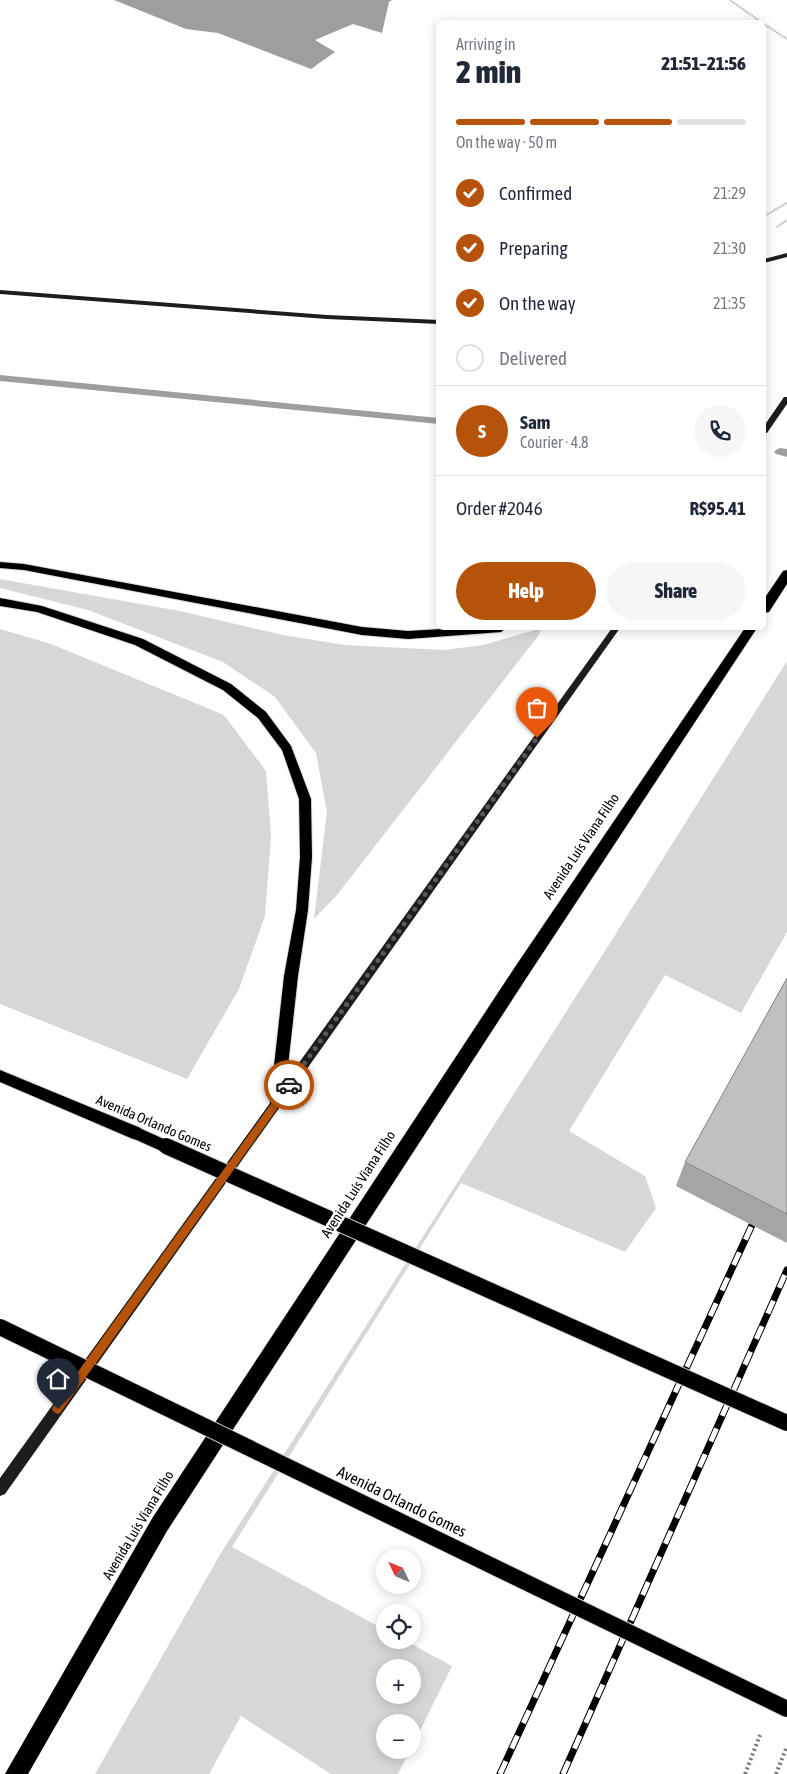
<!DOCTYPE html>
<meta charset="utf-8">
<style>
:root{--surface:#fff;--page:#f6f6f7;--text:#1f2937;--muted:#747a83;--line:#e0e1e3;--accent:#b45309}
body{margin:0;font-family:"Asap Condensed",sans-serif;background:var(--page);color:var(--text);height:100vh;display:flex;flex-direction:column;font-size:19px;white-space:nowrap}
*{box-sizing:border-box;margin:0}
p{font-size:16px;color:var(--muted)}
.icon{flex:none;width:28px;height:28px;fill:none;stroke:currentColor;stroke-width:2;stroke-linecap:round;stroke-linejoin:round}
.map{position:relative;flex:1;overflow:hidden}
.drawer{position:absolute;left:436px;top:20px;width:330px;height:610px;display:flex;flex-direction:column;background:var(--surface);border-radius:8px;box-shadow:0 2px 12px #0003}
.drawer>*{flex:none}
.needle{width:32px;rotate:313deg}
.fabs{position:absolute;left:376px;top:1549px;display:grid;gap:10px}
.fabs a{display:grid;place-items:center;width:45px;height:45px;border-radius:50%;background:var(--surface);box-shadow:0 2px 12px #0003;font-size:25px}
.pin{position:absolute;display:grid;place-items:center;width:42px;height:42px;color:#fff;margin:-51px -21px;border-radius:50% 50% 50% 0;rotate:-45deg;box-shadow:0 0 5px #0007}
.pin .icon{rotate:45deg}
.courier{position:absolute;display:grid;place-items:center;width:50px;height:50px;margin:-25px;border:4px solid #b45309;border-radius:50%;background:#fff;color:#222;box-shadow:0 1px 6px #0007}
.summary em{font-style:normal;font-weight:800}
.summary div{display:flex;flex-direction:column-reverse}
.summary{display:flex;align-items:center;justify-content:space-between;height:85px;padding:0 20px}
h1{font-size:32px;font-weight:800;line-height:38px}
.bar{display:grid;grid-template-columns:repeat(4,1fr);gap:8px 5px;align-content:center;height:60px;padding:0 20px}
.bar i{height:6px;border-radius:4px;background:var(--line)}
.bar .current{background:var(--accent)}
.bar p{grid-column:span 4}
.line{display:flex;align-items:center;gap:12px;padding:0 20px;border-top:1px solid var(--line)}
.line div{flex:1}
.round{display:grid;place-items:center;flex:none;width:52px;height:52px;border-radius:26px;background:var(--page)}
ol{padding:0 20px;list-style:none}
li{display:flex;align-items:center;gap:15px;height:55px}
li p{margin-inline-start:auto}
li .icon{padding:5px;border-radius:50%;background:var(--accent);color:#fff;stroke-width:4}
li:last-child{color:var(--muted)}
li i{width:28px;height:28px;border:2px solid var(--line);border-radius:50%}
.primary-button{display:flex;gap:10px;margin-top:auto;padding:10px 20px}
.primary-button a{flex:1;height:58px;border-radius:30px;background:var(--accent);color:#fff;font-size:20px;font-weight:800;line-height:58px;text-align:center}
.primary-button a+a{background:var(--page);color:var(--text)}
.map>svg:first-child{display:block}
.green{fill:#d7d7d7;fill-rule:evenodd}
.water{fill:#9e9e9e}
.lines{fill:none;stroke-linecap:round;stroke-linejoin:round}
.stream{fill:#9e9e9e;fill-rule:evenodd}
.primary-casing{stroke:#dbdbdb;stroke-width:2}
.highway-casing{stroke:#dbdbdb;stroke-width:1}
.path-far1{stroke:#727272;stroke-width:2;stroke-dasharray:0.5 1;stroke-linecap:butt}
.path{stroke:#727272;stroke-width:4;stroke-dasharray:2 3;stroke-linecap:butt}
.secondary{fill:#1d1d1d;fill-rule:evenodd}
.primary{fill:#000;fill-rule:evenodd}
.highway{fill:#000;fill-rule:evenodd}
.rail-casing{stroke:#000;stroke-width:7}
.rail{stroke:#fff;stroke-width:5;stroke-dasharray:14;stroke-linecap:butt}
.primary-bridge-far1-casing{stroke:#dbdbdb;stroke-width:14;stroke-linecap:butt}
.primary-bridge-casing{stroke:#dbdbdb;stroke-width:18;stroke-linecap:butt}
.primary-bridge-far1{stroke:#000;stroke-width:12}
.primary-bridge{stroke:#000;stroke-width:16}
.wall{fill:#a5a5a5}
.building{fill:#c0c0c0;stroke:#868686}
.route{fill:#b45309}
.done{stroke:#595959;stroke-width:5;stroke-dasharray:0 9}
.labels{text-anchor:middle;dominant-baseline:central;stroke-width:5;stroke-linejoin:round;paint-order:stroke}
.street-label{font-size:14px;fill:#000;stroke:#fff}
.near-street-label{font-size:16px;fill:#000;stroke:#fff}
</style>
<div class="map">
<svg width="787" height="1774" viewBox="0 0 787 1774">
<rect width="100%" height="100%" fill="#fff"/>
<path class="green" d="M 0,579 L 180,611 L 283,635 L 345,645 L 444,650 L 483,645 L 542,628 L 538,636 L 337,895 L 314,919 L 327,812 L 316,753 L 275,697 L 223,662 L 88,610 L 0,588 Z
M 0,629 L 51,644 L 224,715 L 266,771 L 271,836 L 265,916 L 239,989 L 187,1079 L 0,1004 Z
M 787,661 L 787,932 L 741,1013 L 665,975 L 569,1131 L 645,1176 L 656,1208 L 625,1252 L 461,1183 L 232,1547 L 385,1630 L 385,1640 L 404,1640 L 452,1666 L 413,1745 L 412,1722 L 385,1722 L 385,1750 L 410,1750 L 398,1774 L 331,1774 L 241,1716 L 209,1774 L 95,1774 L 221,1553 L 605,951 ZM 385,1668 L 412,1668 L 412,1695 L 385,1695 Z"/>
<path class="water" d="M 114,0 L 392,0 L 389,2 L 382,33 L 353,24 L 315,40 L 335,52 L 311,69 L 218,33 L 186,29 Z"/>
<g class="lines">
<path class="stream" d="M 0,375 L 439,418 L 439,424 L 0,381 Z
M 780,448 L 787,449 L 787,457 L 776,454 L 774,452 L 776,450 Z"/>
<g class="primary-casing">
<path id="primary" d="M 0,562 L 24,564 L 362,627 L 408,631 L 458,628 L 506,628 L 501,632 L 408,639 L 362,635 L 24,570 L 0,568 Z
M 0,598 L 42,606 L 143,639 L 231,684 L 266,712 L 291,746 L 311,799 L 312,857 L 308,910 L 298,976 L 284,1102 L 282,1106 L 277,1108 L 272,1106 L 270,1102 L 284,976 L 296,910 L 300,857 L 299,799 L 282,750 L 258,718 L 223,690 L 135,645 L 37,612 L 0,606 Z
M 0,1070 L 143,1129 L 145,1134 L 143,1139 L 138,1140 L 133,1139 L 0,1082 Z"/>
</g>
<g class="highway-casing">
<path id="highway" d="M 787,570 L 787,584 L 769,612 L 764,613 L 764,599 L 783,571 Z
M 745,628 L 757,628 L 527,977 L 167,1531 L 28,1774 L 5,1774 L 153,1517 L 515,967 Z"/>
</g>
<path class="path-far1" d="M 730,0 L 761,22
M 764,24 L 787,39
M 764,216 L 787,203
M 777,227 L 787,220"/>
<path class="path" d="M 745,1774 L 760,1735
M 776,1774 L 787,1746"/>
<path class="secondary" d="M 787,253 L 787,257 L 764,263 L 764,259 Z
M 0,290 L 327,315 L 439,320 L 439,324 L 327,319 L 0,294 Z
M 784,397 L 787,397 L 787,404 L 767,433 L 764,433 L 764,426 Z
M 612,628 L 620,628 L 5,1494 L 0,1496 L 0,1478 Z"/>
<use href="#primary" class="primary"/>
<use href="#highway" class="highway"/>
<g class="rail-casing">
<path id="rail" d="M 500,1774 L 752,1225
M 563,1774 L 787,1270"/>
</g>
<use href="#rail" class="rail"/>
<g class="primary-bridge-far1-casing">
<path id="primary-bridge-far1" d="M 138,1134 L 169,1148"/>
</g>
<g class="primary-bridge-casing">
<path id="primary-bridge" d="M 166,1146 L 787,1423
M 0,1327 L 787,1709"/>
</g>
<use href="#primary-bridge-far1" class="primary-bridge-far1"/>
<use href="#primary-bridge" class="primary-bridge"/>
</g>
<path class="wall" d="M 787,978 L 787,1243 L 676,1186 L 685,1162 Z"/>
<path class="building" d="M 787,978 L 787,1214 L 685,1162 Z"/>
<path class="route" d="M 289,1081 L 292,1083 L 292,1088 L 61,1412 L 58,1414 L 54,1412 L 52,1409 L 54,1405 L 286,1083 Z"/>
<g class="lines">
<path class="done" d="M 289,1085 L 537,738"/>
</g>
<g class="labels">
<g class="street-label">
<text transform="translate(581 846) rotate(-56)">Avenida Luís Viana Filho</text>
<text transform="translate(154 1123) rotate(23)">Avenida Orlando Gomes</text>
<text transform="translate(358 1184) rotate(-57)">Avenida Luís Viana Filho</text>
<text transform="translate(138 1525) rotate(-59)">Avenida Luís Viana Filho</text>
</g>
<g class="near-street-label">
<text transform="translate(402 1501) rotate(26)">Avenida Orlando Gomes</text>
</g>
</g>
</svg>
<div class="fabs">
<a><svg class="needle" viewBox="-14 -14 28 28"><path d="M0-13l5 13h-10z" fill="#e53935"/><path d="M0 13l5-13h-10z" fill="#747a83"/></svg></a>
<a><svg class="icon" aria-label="locate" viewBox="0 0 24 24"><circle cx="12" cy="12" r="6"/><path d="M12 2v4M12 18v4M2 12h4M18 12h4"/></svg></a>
<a>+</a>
<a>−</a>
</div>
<div class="pin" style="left:537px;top:738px;background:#ea580c"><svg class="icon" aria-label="bag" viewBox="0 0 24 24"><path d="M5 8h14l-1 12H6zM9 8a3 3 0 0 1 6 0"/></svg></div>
<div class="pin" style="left:58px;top:1409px;background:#1f2937"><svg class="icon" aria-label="home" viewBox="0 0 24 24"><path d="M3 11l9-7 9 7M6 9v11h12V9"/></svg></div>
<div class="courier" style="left:289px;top:1085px"><svg class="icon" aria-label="car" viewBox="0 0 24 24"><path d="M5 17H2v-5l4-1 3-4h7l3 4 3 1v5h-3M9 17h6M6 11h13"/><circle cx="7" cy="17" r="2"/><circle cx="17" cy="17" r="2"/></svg></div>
<section class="drawer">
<div class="summary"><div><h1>2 min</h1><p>Arriving in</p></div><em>21:51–21:56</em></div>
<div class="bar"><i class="current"></i><i class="current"></i><i class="current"></i><i></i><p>On the way · 50 m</p></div>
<ol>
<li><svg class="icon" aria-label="check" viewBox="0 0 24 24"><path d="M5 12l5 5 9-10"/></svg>Confirmed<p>21:29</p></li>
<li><svg class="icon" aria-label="check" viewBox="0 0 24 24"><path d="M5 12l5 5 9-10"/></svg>Preparing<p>21:30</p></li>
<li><svg class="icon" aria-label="check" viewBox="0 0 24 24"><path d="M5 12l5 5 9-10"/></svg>On the way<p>21:35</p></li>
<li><i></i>Delivered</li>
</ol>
<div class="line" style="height:90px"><b class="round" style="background:var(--accent);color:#fff">S</b><div><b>Sam</b><p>Courier · 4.8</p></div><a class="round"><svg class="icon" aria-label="phone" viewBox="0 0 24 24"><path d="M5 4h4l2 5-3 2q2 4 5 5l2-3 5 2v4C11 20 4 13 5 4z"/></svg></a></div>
<div class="line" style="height:65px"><div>Order #2046</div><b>R$95.41</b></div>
<div class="primary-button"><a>Help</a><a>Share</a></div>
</section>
</div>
